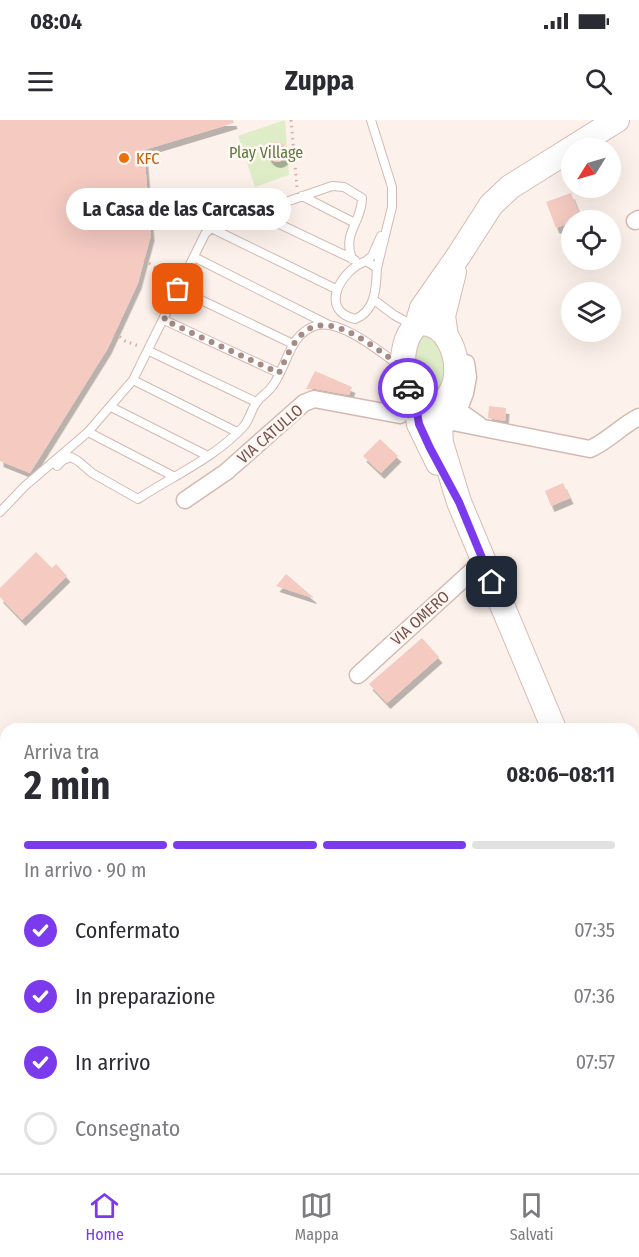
<!DOCTYPE html>
<html lang="it">
<meta charset="utf-8">
<style>
:root{--surface:#fff;--page:#f2f2f3;--text:#2b2b33;--muted:#7c7c81;--line:#e1e1e2;--accent:#7c3aed}
body{margin:0;font-family:"Fira Sans Condensed",sans-serif;background:var(--page);color:var(--text);height:100vh;display:flex;flex-direction:column;font-size:22px;white-space:nowrap}
*{box-sizing:border-box;margin:0}
p{font-size:20px;color:var(--muted)}
.icon{flex:none;width:33px;height:33px;fill:none;stroke:currentColor;stroke-width:2;stroke-linecap:round;stroke-linejoin:round}
.map{position:relative;flex:1;overflow:hidden}
.sheet{position:absolute;left:0px;top:603px;width:639px;height:450px;display:flex;flex-direction:column;background:var(--surface);border-radius:18px 18px 0 0;box-shadow:0 6px 24px #0002}
.sheet>*{flex:none}
.needle{width:39px;rotate:233deg}
.fabs{position:absolute;left:561px;top:18px;display:grid;gap:12px}
.fabs a{display:grid;place-items:center;width:60px;height:60px;border-radius:50%;background:var(--surface);box-shadow:0 6px 24px #0002;font-size:30px}
.pin{position:absolute;display:grid;place-items:center;width:51px;height:51px;color:#fff;margin:-26px;border-radius:12px;box-shadow:0 3px 9px #0006}
.courier{position:absolute;display:grid;place-items:center;width:60px;height:60px;margin:-30px;border:4px solid #7c3aed;border-radius:50%;background:#fff;color:#222;box-shadow:0 2px 8px #0007}
.bubble{position:absolute;height:42px;border-radius:21px;background:var(--surface);box-shadow:0 6px 24px #0002;font-size:20px;font-weight:700;line-height:42px;text-align:center}
.overview em{font-style:normal;font-weight:700}
.overview div{display:flex;flex-direction:column-reverse}
.overview{display:flex;align-items:center;justify-content:space-between;height:102px;padding:0 24px}
h1{font-size:39px;font-weight:700;line-height:45px}
.bar{display:grid;grid-template-columns:repeat(4,1fr);gap:9px 6px;align-content:center;height:72px;padding:0 24px}
.bar i{height:8px;border-radius:4px;background:var(--line)}
.bar .active{background:var(--accent)}
.bar p{grid-column:span 4}
ol{padding:0 24px;list-style:none}
li{display:flex;align-items:center;gap:18px;height:66px}
li p{margin-inline-start:auto}
li .icon{padding:6px;border-radius:50%;background:var(--accent);color:#fff;stroke-width:4}
li:last-child{color:var(--muted)}
li i{width:33px;height:33px;border:3px solid var(--line);border-radius:50%}
.status{display:flex;justify-content:space-between;align-items:center;height:42px;padding:0 30px;background:var(--surface);direction:ltr}
.status svg{height:16px;fill:currentColor}
header{display:flex;justify-content:space-between;align-items:center;height:78px;padding:0 24px;background:var(--surface);font-size:27px;font-weight:700}
.tabs{display:flex;justify-content:space-around;align-items:center;height:84px;border-top:2px solid var(--line);background:var(--surface);font-size:16px;color:var(--muted)}
.tabs a{display:grid;justify-items:center;gap:3px}
.tabs .active{color:var(--accent)}
.map>svg:first-child{display:block}
.green{fill:#dfecc8}
.building{fill:#f4cac1;filter:url(#shadow)}
.lines{fill:none;stroke-linecap:round;stroke-linejoin:round}
.lane-casing{stroke:#d3b9b2;stroke-width:10}
.street-casing{stroke:#d3b9b2;stroke-width:19}
.secondary-casing{stroke:#d8bab2;stroke-width:26}
.path{stroke:#daaca3;stroke-width:3;stroke-dasharray:1.5 4.5;stroke-linecap:butt}
.lane{stroke:#fff;stroke-width:8}
.street{stroke:#fff;stroke-width:16}
.secondary{stroke:#fff;stroke-width:24}
.done{stroke:#a88a84;stroke-width:6;stroke-dasharray:0 10.8}
.route{stroke:#7c3aed;stroke-width:8}
.food-dot{fill:#e8710a;stroke:#fff7f2;stroke-width:2}
.labels{text-anchor:middle;dominant-baseline:central;stroke-width:5;stroke-linejoin:round;paint-order:stroke}
.park-label{font-size:16px;fill:#5e7a41;stroke:#fff7f2}
.food-label{font-size:16px;fill:#c56008;stroke:#fff7f2;text-anchor:start}
.street-label{font-size:16px;fill:#7a524c;stroke:#fff7f2}
</style>
<div class="status"><b>08:04</b><svg viewBox="0 0 49 12"><path d="M0 12V9h3v3zM5 12V6h3v6zM10 12V3h3v9zM15 12V0h3v12zM26 1h20v11H26zM47 4h2v5h-2z"/></svg></div>
<header><svg class="icon" aria-label="menu" viewBox="0 0 24 24"><path d="M4 6h16M4 12h16M4 18h16"/></svg>Zuppa<svg class="icon" aria-label="search" viewBox="0 0 24 24"><circle cx="10" cy="10" r="6"/><path d="M15 15l6 6"/></svg></header>
<div class="map">
<svg width="639" height="1053" viewBox="0 0 639 1053">
<defs>
<filter id="shadow"><feDropShadow dx="3.5" dy="6" stdDeviation="0" flood-color="#0004"/></filter>
</defs>
<rect width="100%" height="100%" fill="#fdf2eb"/>
<path class="green" d="M 285,0 L 289,55 L 255,67 L 238,16 Z
M 430,213 C 434,218 439,223 442,229 C 447,242 446,279 426,278 C 411,259 415,236 420,214 Z"/>
<path class="building" d="M 0,0 L 233,0 L 234,3 L 144,30 L 151,115 L 138,163 L 108,228 L 30,353 L 0,341 Z
M267 32a10 10 0 1 1 20 0a10 10 0 1 1-20 0Z
M 571,73 L 581,99 L 572,100 L 572,102 L 556,108 L 546,82 Z
M 315,251 L 352,267 L 349,275 L 316,269 L 306,269 Z
M 489,286 L 506,288 L 505,301 L 488,298 Z
M 380,319 L 398,336 L 381,353 L 363,336 Z
M 563,363 L 570,378 L 551,386 L 545,371 Z
M 36,432 L 52,448 L 56,444 L 67,456 L 22,500 L 0,477 L 0,468 Z
M 286,454 L 313,477 L 313,478 L 276,466 Z
M 422,518 L 439,537 L 387,583 L 369,564 Z"/>
<g class="lines">
<g class="lane-casing">
<path id="lane" d="M 371,0 L 392,67 L 392,87 L 377,148
M 302,76 L 355,103
M 254,92 L 355,140
M 211,108 L 336,169
M 194,137 L 327,204
M 366,141 L 377,148 C 376,167 376,191 355,199 C 318,190 341,150 366,141 Z
M 366,141 L 372,136 L 381,116
M 178,169 L 293,224
M 374,180 L 394,195 L 414,206
M 164,200 L 279,253
M 149,231 L 256,282
M 133,260 L 237,312
M 111,287 L 208,336
M 88,312 L 173,356
M 57,346 L 63,340 L 71,337 L 78,341 L 92,353 L 138,379 C 173,356 216,337 244,306 C 250,299 251,289 257,282 C 260,277 266,274 270,269 C 288,249 287,213 318,205 C 342,200 380,232 399,245
M 0,392 L 25,366 L 88,312 L 133,260 L 205,114 L 211,108 L 332,66 L 344,67 L 362,78 C 362,103 342,112 352,139
M 633,739 L 639,736"/>
</g>
<g class="street-casing">
<path id="street" d="M 635,101 L 639,99
M 466,243 L 468,257 L 465,273 L 459,289 L 462,293 L 479,305
M 440,307 L 453,302 L 590,329 C 608,321 621,306 639,297
M 185,380 L 226,352 L 304,283 L 314,279 L 400,295 L 397,276 L 405,260
M 358,555 L 483,441"/>
</g>
<g class="secondary-casing">
<path id="secondary" d="M 420,203 C 447,202 458,234 456,256 C 455,268 448,277 442,287 C 436,289 429,291 423,288 C 398,275 396,216 420,203 Z
M 417,205 L 422,188 L 459,135 L 491,85 L 510,67 L 617,0
M 446,216 L 443,196 L 454,152
M 415,281 L 419,304 L 438,343
M 442,287 L 440,307 L 441,323 L 459,382 L 554,609
M 633,790 L 639,800"/>
</g>
<path class="path" d="M 291,0 L 297,67
M 144,140 L 173,159
M 115,213 L 125,221 L 139,226"/>
<use href="#lane" class="lane"/>
<use href="#street" class="street"/>
<use href="#secondary" class="secondary"/>
</g>
<g class="lines">
<path class="done" d="M 178,169 L 164,200 L 279,253 C 286,239 292,221 306,211 C 333,190 381,233 404,248 L 405,260 L 408,268"/>
<path class="route" d="M 408,268 L 415,281 L 419,304 L 430,328 L 459,382 L 492,462"/>
</g>
<circle class="food-dot" cx="124" cy="38" r="6"/>
<g class="labels">
<g class="park-label">
<text x="266" y="32">Play Village</text>
</g>
<g class="food-label">
<text x="136" y="38">KFC</text>
</g>
<g class="street-label">
<text transform="translate(270 314) rotate(-41)">VIA CATULLO</text>
<text transform="translate(420 498) rotate(-42)">VIA OMERO</text>
</g>
</g>
</svg>
<div class="fabs">
<a><svg class="needle" viewBox="-14 -14 28 28"><path d="M0-13l5 13h-10z" fill="#e53935"/><path d="M0 13l5-13h-10z" fill="#7c7c81"/></svg></a>
<a><svg class="icon" aria-label="locate" viewBox="0 0 24 24"><circle cx="12" cy="12" r="6"/><path d="M12 2v4M12 18v4M2 12h4M18 12h4"/></svg></a>
<a><svg class="icon" aria-label="layers" viewBox="0 0 24 24"><path d="M12 4l9 5-9 5-9-5zM3 14l9 5 9-5"/></svg></a>
</div>
<div class="pin" style="left:178px;top:169px;background:#ea580c"><svg class="icon" aria-label="bag" viewBox="0 0 24 24"><path d="M5 8h14l-1 12H6zM9 8a3 3 0 0 1 6 0"/></svg></div>
<div class="pin" style="left:492px;top:462px;background:#1f2937"><svg class="icon" aria-label="home" viewBox="0 0 24 24"><path d="M3 11l9-7 9 7M6 9v11h12V9"/></svg></div>
<div class="courier" style="left:408px;top:268px"><svg class="icon" aria-label="car" viewBox="0 0 24 24"><path d="M5 17H2v-5l4-1 3-4h7l3 4 3 1v5h-3M9 17h6M6 11h13"/><circle cx="7" cy="17" r="2"/><circle cx="17" cy="17" r="2"/></svg></div>
<div class="bubble" style="left:66px;top:68px;width:225px">La Casa de las Carcasas</div>
<section class="sheet">
<div class="overview"><div><h1>2 min</h1><p>Arriva tra</p></div><em>08:06–08:11</em></div>
<div class="bar"><i class="active"></i><i class="active"></i><i class="active"></i><i></i><p>In arrivo · 90 m</p></div>
<ol>
<li><svg class="icon" aria-label="check" viewBox="0 0 24 24"><path d="M5 12l5 5 9-10"/></svg>Confermato<p>07:35</p></li>
<li><svg class="icon" aria-label="check" viewBox="0 0 24 24"><path d="M5 12l5 5 9-10"/></svg>In preparazione<p>07:36</p></li>
<li><svg class="icon" aria-label="check" viewBox="0 0 24 24"><path d="M5 12l5 5 9-10"/></svg>In arrivo<p>07:57</p></li>
<li><i></i>Consegnato</li>
</ol>
</section>
</div>
<nav class="tabs">
<a class="active"><svg class="icon" aria-label="home" viewBox="0 0 24 24"><path d="M3 11l9-7 9 7M6 9v11h12V9"/></svg>Home</a>
<a><svg class="icon" aria-label="map" viewBox="0 0 24 24"><path d="M3 6l6-2 6 2 6-2v14l-6 2-6-2-6 2zM9 4v14M15 6v14"/></svg>Mappa</a>
<a><svg class="icon" aria-label="saved" viewBox="0 0 24 24"><path d="M7 4h10v16l-5-4-5 4z"/></svg>Salvati</a>
</nav>
